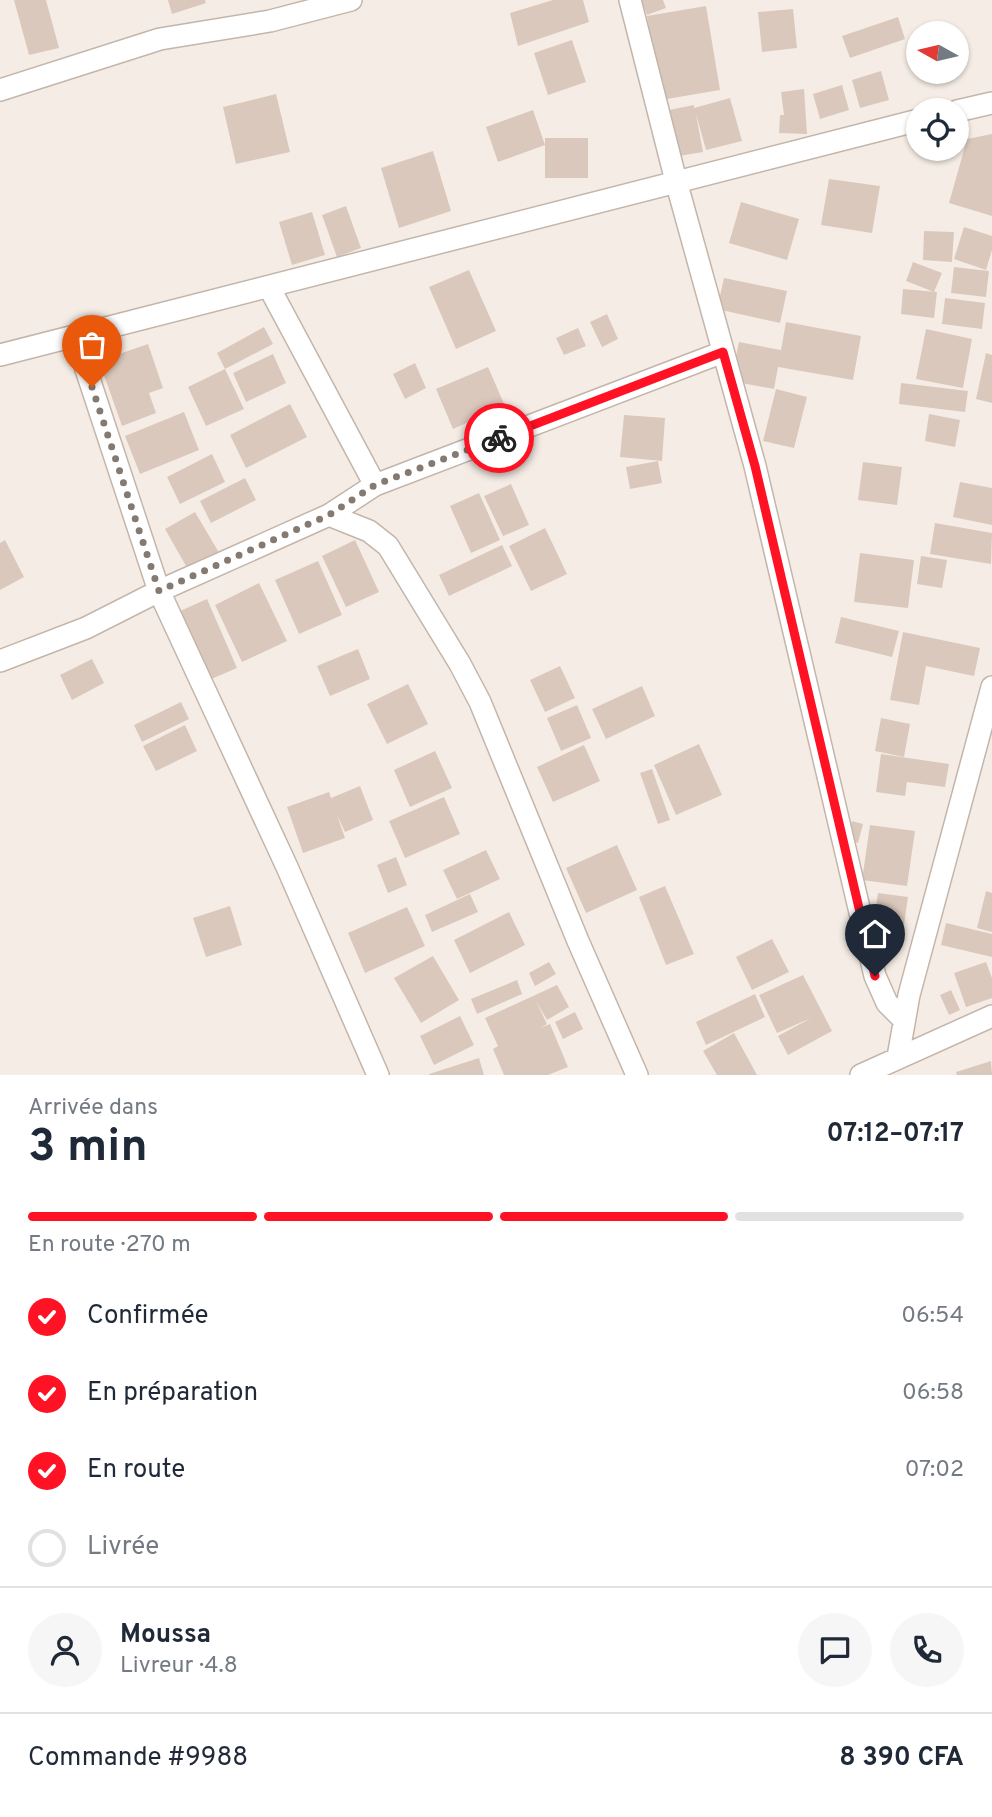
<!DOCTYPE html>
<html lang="fr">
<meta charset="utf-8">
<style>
:root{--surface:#fff;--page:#f6f6f7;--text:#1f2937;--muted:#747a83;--line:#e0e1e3;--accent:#ff1224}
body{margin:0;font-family:Overpass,sans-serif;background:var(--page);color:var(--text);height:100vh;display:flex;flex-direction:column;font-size:26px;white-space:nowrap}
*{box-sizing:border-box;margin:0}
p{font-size:23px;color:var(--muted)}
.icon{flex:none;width:38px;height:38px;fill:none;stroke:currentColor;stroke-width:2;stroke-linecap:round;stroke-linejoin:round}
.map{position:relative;height:1075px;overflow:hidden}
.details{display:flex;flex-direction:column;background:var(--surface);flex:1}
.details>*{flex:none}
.needle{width:46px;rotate:278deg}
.fabs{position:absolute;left:906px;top:21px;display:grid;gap:14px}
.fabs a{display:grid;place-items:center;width:63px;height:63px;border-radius:50%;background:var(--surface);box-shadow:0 2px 5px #0004;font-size:35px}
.pin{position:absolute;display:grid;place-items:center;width:60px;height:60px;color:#fff;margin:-72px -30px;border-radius:50% 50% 50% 0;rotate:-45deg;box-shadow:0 0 7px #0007}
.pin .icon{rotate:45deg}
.courier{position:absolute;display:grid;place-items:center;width:70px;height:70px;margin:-35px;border:5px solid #ff1224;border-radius:50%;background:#fff;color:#222;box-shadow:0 2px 9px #0007}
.headline em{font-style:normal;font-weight:700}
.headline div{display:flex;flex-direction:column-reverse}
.headline{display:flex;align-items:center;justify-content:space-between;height:119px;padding:0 28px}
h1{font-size:46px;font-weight:700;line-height:52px}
.bar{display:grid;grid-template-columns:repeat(4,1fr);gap:10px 7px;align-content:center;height:84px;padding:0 28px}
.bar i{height:9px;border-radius:5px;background:var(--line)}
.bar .current{background:var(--accent)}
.bar p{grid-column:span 4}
.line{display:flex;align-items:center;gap:18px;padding:0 28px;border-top:2px solid var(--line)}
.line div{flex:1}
.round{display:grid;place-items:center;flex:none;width:74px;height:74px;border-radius:37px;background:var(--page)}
ol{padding:0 28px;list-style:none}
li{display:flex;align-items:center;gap:21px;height:77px}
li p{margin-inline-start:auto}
li .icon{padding:7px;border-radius:50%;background:var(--accent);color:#fff;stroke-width:4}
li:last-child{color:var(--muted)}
li i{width:38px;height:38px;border:4px solid var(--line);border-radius:50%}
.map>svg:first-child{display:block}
.building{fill:#dbc8bd}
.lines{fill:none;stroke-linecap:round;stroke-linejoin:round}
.minor-casing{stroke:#c4b5aa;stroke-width:24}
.minor{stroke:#fff;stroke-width:21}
.done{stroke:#857a72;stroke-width:7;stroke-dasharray:0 12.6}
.route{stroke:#ff1224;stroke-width:9}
</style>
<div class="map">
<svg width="992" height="1075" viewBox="0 0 992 1075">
<rect width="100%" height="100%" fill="#f5ede5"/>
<path class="building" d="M 14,0 L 46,0 L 59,48 L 29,55 Z
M 168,0 L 205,0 L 206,3 L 172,14 Z
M 553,0 L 583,0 L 589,22 L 518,46 L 510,13 Z
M 641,0 L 663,0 L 666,8 L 647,15 Z
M 706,6 L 720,90 L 661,100 L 647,16 Z
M 793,9 L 797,48 L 762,52 L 758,12 Z
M 898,17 L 905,39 L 850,58 L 842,36 Z
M 572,40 L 586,82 L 548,95 L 534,53 Z
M 881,71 L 889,100 L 860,108 L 852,80 Z
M 842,85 L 849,110 L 820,119 L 813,94 Z
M 804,89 L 807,134 L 779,133 L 780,115 L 784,115 L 781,92 Z
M 276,94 L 290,152 L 236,164 L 223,107 Z
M 730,98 L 742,141 L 706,150 L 696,114 L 703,152 L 673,157 L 664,111 L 694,105 L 694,108 Z
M 533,110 L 545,145 L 498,162 L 486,127 Z
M 992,134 L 992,216 L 949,203 L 967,139 Z
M 545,138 L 588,138 L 588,178 L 545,178 Z
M 433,151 L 451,211 L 399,228 L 381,168 Z
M 829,179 L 880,186 L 872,233 L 821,225 Z
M 741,202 L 799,219 L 787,260 L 729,243 Z
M 346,206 L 361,248 L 337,257 L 322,215 Z
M 312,212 L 325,255 L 292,265 L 279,222 Z
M 964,227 L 992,236 L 992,250 L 986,270 L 954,259 Z
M 924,231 L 954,232 L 952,262 L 923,260 Z
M 913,262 L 942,273 L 934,292 L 906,281 Z
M 954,267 L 989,271 L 986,297 L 951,293 Z
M 469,270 L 496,331 L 456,349 L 429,287 Z
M 724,278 L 787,291 L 780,323 L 717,309 Z
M 903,289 L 937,292 L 934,318 L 901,314 Z
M 945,298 L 985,303 L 982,329 L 942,324 Z
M 607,314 L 618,339 L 602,347 L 590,322 Z
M 786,322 L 861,336 L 853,380 L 778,367 L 774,389 L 731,381 L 739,342 L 781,350 Z
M 264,327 L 273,344 L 225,369 L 217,353 Z
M 578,328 L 586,346 L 564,355 L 556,338 Z
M 926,329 L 972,339 L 963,388 L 916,379 Z
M 148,344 L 163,388 L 149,393 L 156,413 L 122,426 L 99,361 Z
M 986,353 L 992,355 L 992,403 L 976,399 Z
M 273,354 L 286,383 L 246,402 L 233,373 Z
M 415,363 L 426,388 L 405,399 L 393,374 Z
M 488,367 L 505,406 L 453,429 L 436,389 Z
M 225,369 L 244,409 L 206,426 L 188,387 Z
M 901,383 L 968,391 L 965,412 L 899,404 Z
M 776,389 L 807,397 L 794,448 L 763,441 Z
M 290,404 L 307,437 L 246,468 L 230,435 Z
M 184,412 L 199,450 L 140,474 L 125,436 Z
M 929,414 L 960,420 L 955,447 L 925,441 Z
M 624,415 L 665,418 L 662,461 L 620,457 Z
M 212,454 L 225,482 L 180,504 L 167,477 Z
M 658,461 L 662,483 L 630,489 L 626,467 Z
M 863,462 L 902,467 L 897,505 L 858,500 Z
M 245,478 L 256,500 L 211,523 L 200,501 Z
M 960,482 L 992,488 L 992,525 L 953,517 Z
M 511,484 L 529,525 L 503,536 L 484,496 Z
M 479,493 L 500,540 L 471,553 L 450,506 Z
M 195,512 L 221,556 L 190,573 L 165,529 Z
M 935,523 L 992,533 L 991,564 L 930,554 Z
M 545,528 L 567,574 L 531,591 L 509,546 Z
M 5,540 L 24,577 L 0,590 L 0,543 Z
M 355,540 L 379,592 L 346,607 L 322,556 Z
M 502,545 L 512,566 L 449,596 L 439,575 Z
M 860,553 L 914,560 L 908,608 L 854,602 Z
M 921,556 L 947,560 L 942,588 L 917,584 Z
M 318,561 L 342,615 L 299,634 L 275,580 Z
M 259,583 L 287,641 L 242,662 L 215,605 Z
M 207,599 L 237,668 L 209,680 L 180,611 Z
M 841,617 L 899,631 L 892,657 L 835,643 Z
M 903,632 L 980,648 L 974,676 L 926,666 L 919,705 L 890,700 Z
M 358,649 L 370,679 L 330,696 L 317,666 Z
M 92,659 L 104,683 L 72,700 L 60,675 Z
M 560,666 L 575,698 L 545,712 L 530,680 Z
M 408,684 L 428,724 L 387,744 L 367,704 Z
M 642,686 L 655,716 L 606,739 L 592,709 Z
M 181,702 L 189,719 L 142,742 L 134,725 Z
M 577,705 L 591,738 L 561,751 L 547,718 Z
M 881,718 L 910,724 L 904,757 L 875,751 Z
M 185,725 L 197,751 L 156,771 L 143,746 Z
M 699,744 L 722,795 L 676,815 L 654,765 Z
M 584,745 L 600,781 L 553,802 L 537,767 Z
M 435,751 L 452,788 L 410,807 L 394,770 Z
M 881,754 L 949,764 L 945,787 L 907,782 L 905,796 L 876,792 Z
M 652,769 L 670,820 L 658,824 L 640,773 Z
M 360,786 L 373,820 L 345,832 L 337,815 L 345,838 L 303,853 L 287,807 L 329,792 L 331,798 Z
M 444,797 L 460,834 L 405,858 L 389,821 Z
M 852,821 L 863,824 L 858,843 L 848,840 Z
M 870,825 L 915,831 L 907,886 L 862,880 Z
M 617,845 L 637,890 L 586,913 L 566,868 Z
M 486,850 L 500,879 L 457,899 L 443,870 Z
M 396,857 L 407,885 L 388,893 L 377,865 Z
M 665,886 L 694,954 L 666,965 L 639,897 Z
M 986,891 L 992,893 L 992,932 L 977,928 Z
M 878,893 L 908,897 L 901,945 L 871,941 Z
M 470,894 L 478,912 L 432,932 L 425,915 Z
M 230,906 L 242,945 L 206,957 L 193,918 Z
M 407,907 L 425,946 L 365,973 L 348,933 Z
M 509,912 L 525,945 L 470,973 L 454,940 Z
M 946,923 L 992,934 L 992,957 L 941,945 Z
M 772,939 L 789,972 L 752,990 L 736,957 Z
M 433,956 L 459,1000 L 421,1023 L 394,978 Z
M 549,962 L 556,974 L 535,986 L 529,973 Z
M 986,962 L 992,978 L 992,998 L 966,1007 L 954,973 Z
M 803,975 L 832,1031 L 788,1055 L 778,1036 L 811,1018 L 777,1033 L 759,995 Z
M 517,980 L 522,994 L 477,1014 L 471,999 Z
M 557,985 L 569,1007 L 547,1020 L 536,1001 L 547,1024 L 540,1028 L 550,1024 L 568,1067 L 548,1075 L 504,1075 L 493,1049 L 498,1046 L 485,1018 Z
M 951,990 L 960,1010 L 949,1015 L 940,995 Z
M 755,994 L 765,1017 L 706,1045 L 696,1022 Z
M 575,1012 L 583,1029 L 563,1039 L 555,1022 Z
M 460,1016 L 474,1045 L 434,1065 L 420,1036 Z
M 734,1033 L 757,1075 L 717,1075 L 703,1051 Z
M 479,1058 L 484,1075 L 429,1075 L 429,1074 Z
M 991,1061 L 992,1075 L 957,1075 L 956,1072 Z"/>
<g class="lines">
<g class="minor-casing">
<path id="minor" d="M 630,0 L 676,181 L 755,466 L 875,976 L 887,1003 L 904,1020
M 0,90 L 160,39 L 270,21 L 351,0
M 957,111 L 992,103
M 269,287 L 375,485
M 75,336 L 159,591 L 287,867 L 378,1075
M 0,355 L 919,120
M 329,515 L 369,531 L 388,546 L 460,664 L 480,702 L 578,941 L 637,1075
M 0,661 L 86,628 L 159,591 L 329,515 L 375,485 L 723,352
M 898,1057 L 909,995 L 992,687
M 861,1075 L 992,1016"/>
</g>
<use href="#minor" class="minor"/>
</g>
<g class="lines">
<path class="done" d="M 92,387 L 159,591 L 329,515 L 375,485 L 499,438"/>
<path class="route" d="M 499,438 L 723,352 L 755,466 L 875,976"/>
</g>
</svg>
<div class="fabs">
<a><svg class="needle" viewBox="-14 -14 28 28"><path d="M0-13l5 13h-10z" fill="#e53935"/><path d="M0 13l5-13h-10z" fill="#747a83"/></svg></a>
<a><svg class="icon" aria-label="locate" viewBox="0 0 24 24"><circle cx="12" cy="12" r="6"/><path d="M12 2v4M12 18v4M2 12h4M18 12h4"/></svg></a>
</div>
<div class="pin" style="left:92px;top:387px;background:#ea580c"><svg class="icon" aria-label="bag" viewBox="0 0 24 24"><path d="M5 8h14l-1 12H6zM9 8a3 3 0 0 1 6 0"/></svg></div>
<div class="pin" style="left:875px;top:976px;background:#1f2937"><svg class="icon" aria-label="home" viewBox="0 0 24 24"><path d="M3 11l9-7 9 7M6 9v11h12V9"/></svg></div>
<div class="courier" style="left:499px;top:438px"><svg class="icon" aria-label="bike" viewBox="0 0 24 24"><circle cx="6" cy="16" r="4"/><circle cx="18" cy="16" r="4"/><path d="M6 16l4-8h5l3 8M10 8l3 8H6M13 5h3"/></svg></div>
</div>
<section class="details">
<div class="headline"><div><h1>3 min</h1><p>Arrivée dans</p></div><em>07:12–07:17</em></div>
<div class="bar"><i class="current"></i><i class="current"></i><i class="current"></i><i></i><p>En route · 270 m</p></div>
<ol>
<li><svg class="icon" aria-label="check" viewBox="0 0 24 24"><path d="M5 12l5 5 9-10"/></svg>Confirmée<p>06:54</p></li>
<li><svg class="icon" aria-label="check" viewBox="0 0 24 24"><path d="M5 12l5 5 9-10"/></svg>En préparation<p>06:58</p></li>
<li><svg class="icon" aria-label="check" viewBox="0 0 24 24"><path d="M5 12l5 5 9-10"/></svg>En route<p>07:02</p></li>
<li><i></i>Livrée</li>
</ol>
<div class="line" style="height:126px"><a class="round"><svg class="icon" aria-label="person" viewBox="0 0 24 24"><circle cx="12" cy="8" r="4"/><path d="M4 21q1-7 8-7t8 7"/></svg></a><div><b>Moussa</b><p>Livreur · 4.8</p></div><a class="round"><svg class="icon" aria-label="chat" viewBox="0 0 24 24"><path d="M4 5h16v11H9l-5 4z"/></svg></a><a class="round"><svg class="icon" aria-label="phone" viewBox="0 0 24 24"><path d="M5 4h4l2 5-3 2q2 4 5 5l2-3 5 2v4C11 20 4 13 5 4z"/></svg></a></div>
<div class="line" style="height:91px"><div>Commande #9988</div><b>8 390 CFA</b></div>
</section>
